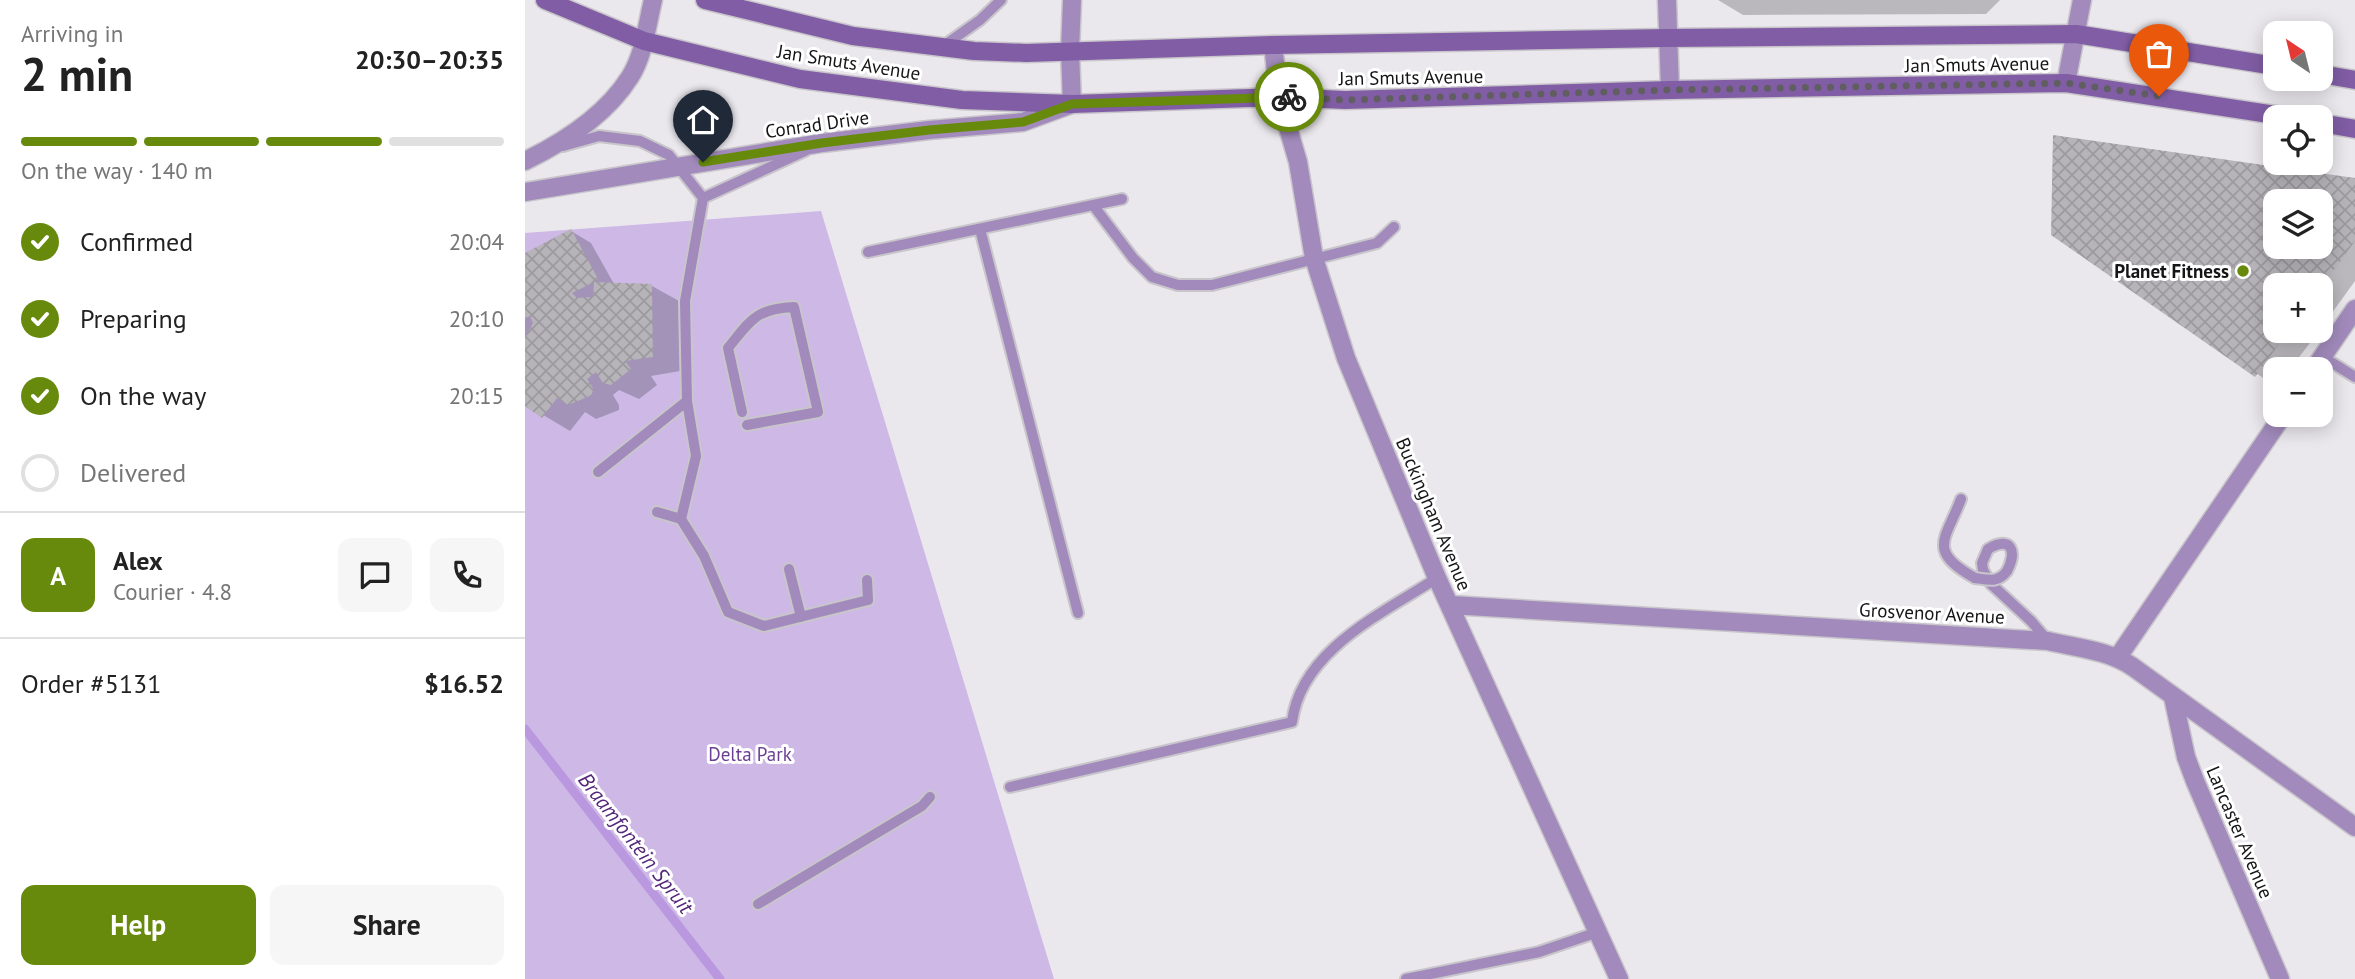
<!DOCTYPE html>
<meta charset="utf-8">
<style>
:root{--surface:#fff;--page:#f6f6f6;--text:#222;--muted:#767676;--line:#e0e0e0;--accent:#678a0d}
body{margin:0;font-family:"PT Sans",sans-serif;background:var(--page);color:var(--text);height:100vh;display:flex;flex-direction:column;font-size:26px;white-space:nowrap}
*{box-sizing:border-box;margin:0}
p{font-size:23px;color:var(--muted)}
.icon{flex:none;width:38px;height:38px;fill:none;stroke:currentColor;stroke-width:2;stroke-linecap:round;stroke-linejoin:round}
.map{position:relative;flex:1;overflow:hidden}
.panel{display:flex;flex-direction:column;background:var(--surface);width:525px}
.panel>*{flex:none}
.needle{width:46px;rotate:325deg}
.tools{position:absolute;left:1738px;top:21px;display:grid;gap:14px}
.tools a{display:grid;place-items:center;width:70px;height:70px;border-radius:14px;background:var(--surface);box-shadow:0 4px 18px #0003;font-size:35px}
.pin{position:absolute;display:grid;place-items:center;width:60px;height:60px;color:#fff;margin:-72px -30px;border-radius:50% 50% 50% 0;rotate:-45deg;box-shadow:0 0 7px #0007}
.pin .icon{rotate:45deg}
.courier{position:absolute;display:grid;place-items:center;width:70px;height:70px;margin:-35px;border:5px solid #678a0d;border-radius:50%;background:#fff;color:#222;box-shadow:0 2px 9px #0007}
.summary em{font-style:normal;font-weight:700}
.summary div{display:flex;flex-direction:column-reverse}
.summary{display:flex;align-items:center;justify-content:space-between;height:119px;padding:0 21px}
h1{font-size:46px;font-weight:700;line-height:52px}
.bar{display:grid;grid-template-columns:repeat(4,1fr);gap:10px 7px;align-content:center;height:84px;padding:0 21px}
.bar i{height:9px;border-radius:5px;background:var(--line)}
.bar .active{background:var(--accent)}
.bar p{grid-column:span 4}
.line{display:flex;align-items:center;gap:18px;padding:0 21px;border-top:2px solid var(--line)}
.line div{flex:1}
.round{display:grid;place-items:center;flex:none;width:74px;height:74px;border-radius:14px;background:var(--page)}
ol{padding:0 21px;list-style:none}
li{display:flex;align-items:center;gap:21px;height:77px}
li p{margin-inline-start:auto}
li .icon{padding:7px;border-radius:50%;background:var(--accent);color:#fff;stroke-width:4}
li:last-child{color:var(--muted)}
li i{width:38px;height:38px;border:4px solid var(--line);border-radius:50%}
.primary-button{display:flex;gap:14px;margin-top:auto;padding:14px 21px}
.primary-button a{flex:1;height:80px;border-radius:14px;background:var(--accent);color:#fff;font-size:28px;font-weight:700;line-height:80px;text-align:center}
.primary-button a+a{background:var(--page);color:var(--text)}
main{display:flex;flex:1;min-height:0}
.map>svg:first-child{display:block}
.park{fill:#cdb8e6}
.shadow{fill:#0003;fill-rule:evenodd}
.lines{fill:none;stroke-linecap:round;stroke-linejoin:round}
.stream{stroke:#ba98df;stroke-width:9}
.building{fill:url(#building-cross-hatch);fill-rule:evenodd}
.service-casing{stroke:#c8c5cb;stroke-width:14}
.minor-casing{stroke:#c8c5cb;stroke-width:21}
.tertiary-casing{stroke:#c8c5cb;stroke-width:21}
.secondary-casing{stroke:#c8c5cb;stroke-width:21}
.service{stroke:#a28bbc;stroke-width:10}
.minor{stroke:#a28bbc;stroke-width:18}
.tertiary{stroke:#a28bbc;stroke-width:18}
.secondary{stroke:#805da4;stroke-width:18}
.service-bridge-casing{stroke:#c8c5cb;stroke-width:14;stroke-linecap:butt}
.service-bridge{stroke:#a28bbc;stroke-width:10}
.done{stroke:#605e61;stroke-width:7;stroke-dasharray:0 12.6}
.route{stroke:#678a0d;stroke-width:9}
.poi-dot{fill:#678a0d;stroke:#fff;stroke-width:2.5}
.labels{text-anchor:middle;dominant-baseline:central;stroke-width:6;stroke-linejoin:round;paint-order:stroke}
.street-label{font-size:19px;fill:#151416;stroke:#fff}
.poi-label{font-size:19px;font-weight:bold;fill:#151416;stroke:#fff;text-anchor:end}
.park-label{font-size:19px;fill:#6b3f93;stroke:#fff}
.water-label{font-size:21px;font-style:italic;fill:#54277a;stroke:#fff}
</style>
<main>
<section class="panel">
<div class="summary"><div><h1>2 min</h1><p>Arriving in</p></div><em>20:30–20:35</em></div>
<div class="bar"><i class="active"></i><i class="active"></i><i class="active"></i><i></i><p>On the way · 140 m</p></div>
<ol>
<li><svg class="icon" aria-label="check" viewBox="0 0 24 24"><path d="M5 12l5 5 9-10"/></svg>Confirmed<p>20:04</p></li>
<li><svg class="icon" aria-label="check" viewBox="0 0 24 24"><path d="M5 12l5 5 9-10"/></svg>Preparing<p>20:10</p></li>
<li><svg class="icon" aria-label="check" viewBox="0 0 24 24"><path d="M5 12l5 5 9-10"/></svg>On the way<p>20:15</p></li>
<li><i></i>Delivered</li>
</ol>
<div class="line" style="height:126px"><b class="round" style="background:var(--accent);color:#fff">A</b><div><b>Alex</b><p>Courier · 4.8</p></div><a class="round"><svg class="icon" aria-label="chat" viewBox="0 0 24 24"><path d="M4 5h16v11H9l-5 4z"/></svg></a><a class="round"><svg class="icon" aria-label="phone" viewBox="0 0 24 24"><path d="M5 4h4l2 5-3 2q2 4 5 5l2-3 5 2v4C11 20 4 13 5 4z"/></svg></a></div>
<div class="line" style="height:91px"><div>Order #5131</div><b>$16.52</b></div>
<div class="primary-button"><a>Help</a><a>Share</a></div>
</section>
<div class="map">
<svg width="1830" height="979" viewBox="0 0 1830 979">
<defs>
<pattern id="building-cross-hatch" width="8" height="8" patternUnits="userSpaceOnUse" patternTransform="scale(1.75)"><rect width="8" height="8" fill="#b6b4b9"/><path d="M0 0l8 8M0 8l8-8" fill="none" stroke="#9c9a9e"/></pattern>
</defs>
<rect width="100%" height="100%" fill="#eae7ed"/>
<path class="park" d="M 296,211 L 529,979 L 0,979 L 0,233 Z"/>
<path class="shadow" d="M 1193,0 L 1475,0 L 1461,14 L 1218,15 Z
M 1830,179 L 1830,281 L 1796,328 L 1796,285 L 1750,285 L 1750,331 L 1794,331 L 1765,369 L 1750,369 L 1750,386 L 1528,234 ZM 1750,201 L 1796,201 L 1796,247 L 1750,247 Z
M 46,231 L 66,243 L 89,284 L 127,286 L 154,301 L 155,371 L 126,376 L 132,385 L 114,399 L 94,390 L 88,395 L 94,405 L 94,410 L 71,419 L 60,412 L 45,431 L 0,404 L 0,255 Z"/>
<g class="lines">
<path class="stream" d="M 0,729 L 195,979"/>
</g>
<path class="building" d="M 1528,135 L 1830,178 L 1830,241 L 1796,288 L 1796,285 L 1750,285 L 1750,331 L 1764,331 L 1730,377 L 1526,235 ZM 1750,201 L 1796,201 L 1796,247 L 1750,247 Z
M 46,229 L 73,279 L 69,282 L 127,284 L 128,357 L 100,361 L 106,369 L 86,385 L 78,383 L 71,372 L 62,379 L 68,388 L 67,395 L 43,405 L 32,398 L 17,418 L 0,406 L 0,338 L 8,323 L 5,316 L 0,318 L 0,253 ZM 69,282 L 68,297 L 52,298 L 47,293 Z"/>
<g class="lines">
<g class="service-casing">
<path id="service" d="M 417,47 L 455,20 L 476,0
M 38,146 L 74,136 L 115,141 L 144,155 L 178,198 L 160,301 L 162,401 L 171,456 L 156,519
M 178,198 L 280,151
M 568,205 L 608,258 L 627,277 L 653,285 L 687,285 L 852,243 L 869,227
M 455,229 L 553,613
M 343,252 L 597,199
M 1798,357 L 1830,377
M 217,412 L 203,348 C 226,320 230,309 269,307 L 293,412 L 222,425
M 73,472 L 162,401
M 1436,499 C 1421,539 1401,551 1450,578
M 132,512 L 156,519 L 179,556 L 203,612 L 239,626 L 343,600 L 342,580
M 264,569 L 276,617
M 1482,571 C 1492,552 1487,535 1463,549 L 1457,563 L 1458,570 L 1466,584 L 1506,621 L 1523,641
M 485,787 L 767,722 C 776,650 858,613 912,578
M 233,904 L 397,806 L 405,797
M 881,979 L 1014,952 L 1073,932"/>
</g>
<g class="minor-casing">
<path id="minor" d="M 1142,0 L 1145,90
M 748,45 L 754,97 L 773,162 L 789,258 L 821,358 L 912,578 L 1094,979
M 545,51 L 547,0
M 1541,83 L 1557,0
M 1789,369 L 1830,309
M 926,605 L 1523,641 C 1552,648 1583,650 1608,667 L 1830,827
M 1593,657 L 1758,415
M 1648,697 L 1661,757 L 1670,781 L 1755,979"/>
</g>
<g class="tertiary-casing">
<path id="tertiary" d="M 0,161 C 39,142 81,115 105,77 C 119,55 122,25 128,0
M 0,192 L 297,143 L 404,130 L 498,122 L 547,104 L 545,51"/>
</g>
<g class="secondary-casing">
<path id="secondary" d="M 20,0 L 119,41 L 275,79 L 437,100 L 547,104 L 754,97 L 820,100 L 1145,90 L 1541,83 L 1764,117
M 180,0 L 328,36 L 449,51 L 501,53 L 748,45 L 1142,38 L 1551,34 L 1750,66
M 1796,74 L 1830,80
M 1796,123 L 1830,129"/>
</g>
<use href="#service" class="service"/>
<use href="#minor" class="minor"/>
<use href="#tertiary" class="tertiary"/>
<use href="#secondary" class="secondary"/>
<g class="service-bridge-casing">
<path id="service-bridge" d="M 1450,578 C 1464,580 1473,583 1482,571"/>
</g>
<use href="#service-bridge" class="service-bridge"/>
</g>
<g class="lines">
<path class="done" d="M 764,97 L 820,100 L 1145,90 L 1541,83 L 1634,96"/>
<path class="route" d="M 178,162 L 297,143 L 404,130 L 498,122 L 547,104 L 764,97"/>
</g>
<circle class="poi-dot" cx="1718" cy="271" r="7"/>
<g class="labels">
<g class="street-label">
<text transform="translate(324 62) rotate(9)">Jan Smuts Avenue</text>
<text transform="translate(1452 64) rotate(-1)">Jan Smuts Avenue</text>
<text transform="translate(886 77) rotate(-1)">Jan Smuts Avenue</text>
<text transform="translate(292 124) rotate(-8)">Conrad Drive</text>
<text transform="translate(909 514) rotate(67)">Buckingham Avenue</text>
<text transform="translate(1407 613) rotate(3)">Grosvenor Avenue</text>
<text transform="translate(1715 832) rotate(67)">Lancaster Avenue</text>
</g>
<g class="poi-label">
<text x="1704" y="271">Planet Fitness</text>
</g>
<g class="park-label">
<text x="225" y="754">Delta Park</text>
</g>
<g class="water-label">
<text transform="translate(111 843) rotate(52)">Braamfontein Spruit</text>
</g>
</g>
</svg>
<div class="tools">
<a><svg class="needle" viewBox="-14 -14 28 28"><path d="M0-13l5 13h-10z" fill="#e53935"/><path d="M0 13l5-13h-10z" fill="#767676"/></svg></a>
<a><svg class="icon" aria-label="locate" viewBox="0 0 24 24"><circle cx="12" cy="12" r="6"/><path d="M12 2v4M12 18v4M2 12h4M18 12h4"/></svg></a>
<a><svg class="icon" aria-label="layers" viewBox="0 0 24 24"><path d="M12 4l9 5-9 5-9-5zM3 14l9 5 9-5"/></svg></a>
<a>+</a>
<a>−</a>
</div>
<div class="pin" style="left:1634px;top:96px;background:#ea580c"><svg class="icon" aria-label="bag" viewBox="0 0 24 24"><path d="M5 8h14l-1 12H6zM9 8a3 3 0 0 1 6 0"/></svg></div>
<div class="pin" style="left:178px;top:162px;background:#1f2937"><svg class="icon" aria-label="home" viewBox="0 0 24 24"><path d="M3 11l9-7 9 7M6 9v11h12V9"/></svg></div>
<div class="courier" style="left:764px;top:97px"><svg class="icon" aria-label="bike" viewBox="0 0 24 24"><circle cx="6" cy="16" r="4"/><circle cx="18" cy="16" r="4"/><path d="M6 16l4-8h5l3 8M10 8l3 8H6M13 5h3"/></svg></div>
</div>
</main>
